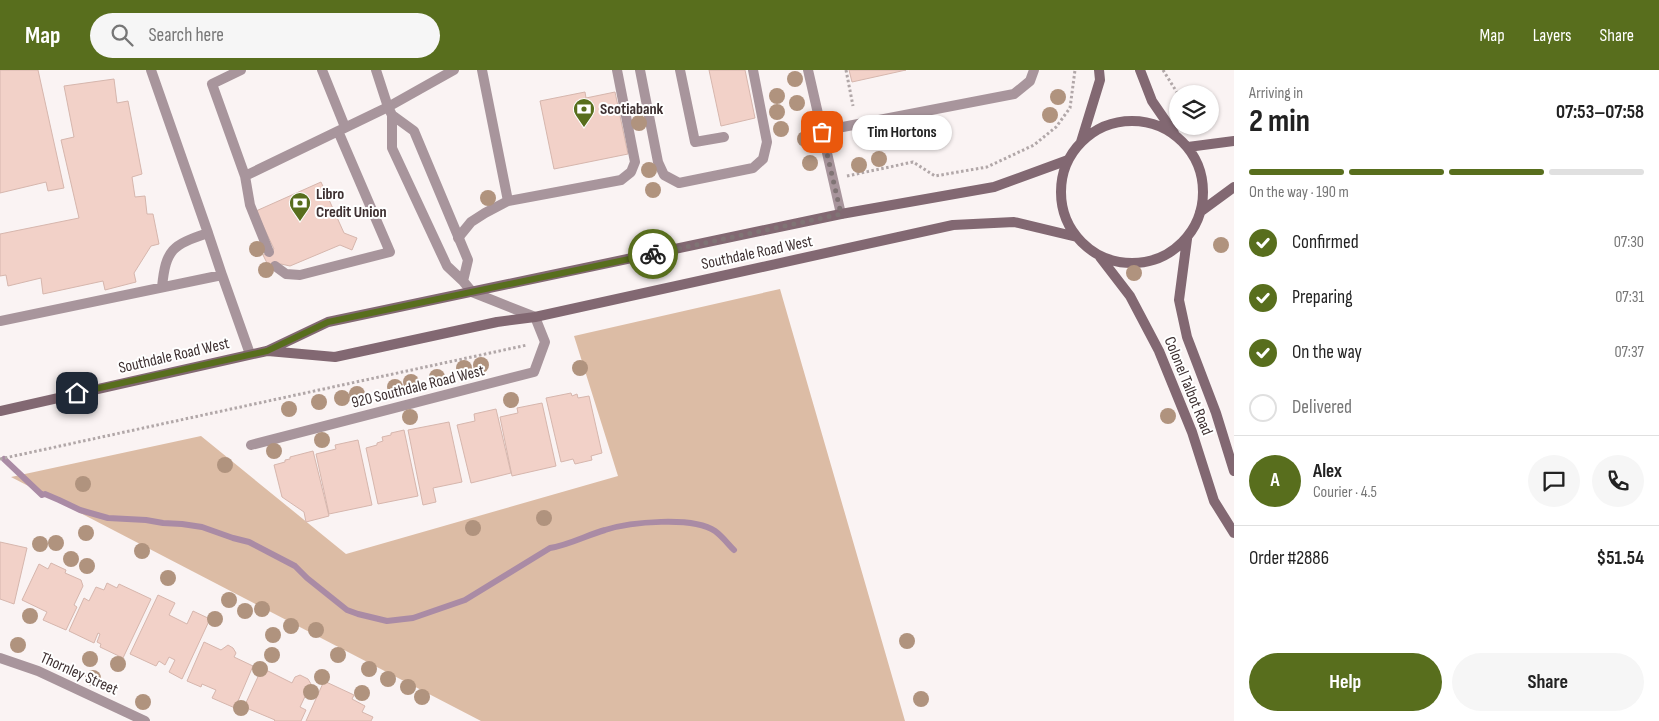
<!DOCTYPE html>
<meta charset="utf-8">
<style>
:root{--surface:#fff;--page:#f6f6f6;--text:#222;--muted:#767676;--line:#e0e0e0;--accent:#586e1d}
body{margin:0;font-family:"Sofia Sans Condensed",sans-serif;background:var(--page);color:var(--text);height:100vh;display:flex;flex-direction:column;font-size:19px;white-space:nowrap}
*{box-sizing:border-box;margin:0}
p{font-size:16px;color:var(--muted)}
.icon{flex:none;width:28px;height:28px;fill:none;stroke:currentColor;stroke-width:2;stroke-linecap:round;stroke-linejoin:round}
.map{position:relative;flex:1;overflow:hidden}
.panel{display:flex;flex-direction:column;background:var(--surface);width:425px}
.panel>*{flex:none}
.buttons{position:absolute;left:1169px;top:15px;display:grid;gap:10px}
.buttons a{display:grid;place-items:center;width:50px;height:50px;border-radius:50%;background:var(--surface);box-shadow:0 1px 4px #0004;font-size:25px}
.pin{position:absolute;display:grid;place-items:center;width:42px;height:42px;color:#fff;margin:-21px;border-radius:10px;box-shadow:0 2px 8px #0006}
.courier{position:absolute;display:grid;place-items:center;width:50px;height:50px;margin:-25px;border:4px solid #586e1d;border-radius:50%;background:#fff;color:#222;box-shadow:0 1px 6px #0007}
.bubble{position:absolute;height:35px;border-radius:18px;background:var(--surface);box-shadow:0 1px 4px #0004;font-size:16px;font-weight:700;line-height:35px;text-align:center}
.headline em{font-style:normal;font-weight:700}
.headline div{display:flex;flex-direction:column-reverse}
.headline{display:flex;align-items:center;justify-content:space-between;height:85px;padding:0 15px}
h1{font-size:32px;font-weight:700;line-height:38px}
.bar{display:grid;grid-template-columns:repeat(4,1fr);gap:8px 5px;align-content:center;height:60px;padding:0 15px}
.bar i{height:6px;border-radius:4px;background:var(--line)}
.bar .on{background:var(--accent)}
.bar p{grid-column:span 4}
.line{display:flex;align-items:center;gap:12px;padding:0 15px;border-top:1px solid var(--line)}
.line div{flex:1}
.round{display:grid;place-items:center;flex:none;width:52px;height:52px;border-radius:26px;background:var(--page)}
ol{padding:0 15px;list-style:none}
li{display:flex;align-items:center;gap:15px;height:55px}
li p{margin-inline-start:auto}
li .icon{padding:5px;border-radius:50%;background:var(--accent);color:#fff;stroke-width:4}
li:last-child{color:var(--muted)}
li i{width:28px;height:28px;border:2px solid var(--line);border-radius:50%}
.action{display:flex;gap:10px;margin-top:auto;padding:10px 15px}
.action a{flex:1;height:58px;border-radius:30px;background:var(--accent);color:#fff;font-size:20px;font-weight:700;line-height:58px;text-align:center}
.action a+a{background:var(--page);color:var(--text)}
header{display:flex;align-items:center;gap:30px;box-sizing:border-box;height:70px;padding:0 25px;background:var(--accent);color:#fff}
header strong{font-size:24px}
nav{display:flex;gap:28px;margin-inline-start:auto;font-size:18px}
.search{width:350px;height:45px;background:var(--page);display:flex;align-items:center;gap:12px;box-sizing:border-box;padding:0 18px;border-radius:28px;color:var(--muted);font-size:19px}
main{display:flex;flex:1;min-height:0}
.map>svg:first-child{display:block}
.green{fill:#dcbca5}
.lines{fill:none;stroke-linecap:round;stroke-linejoin:round}
.stream{stroke:#aa8ba5;stroke-width:6}
.building{fill:#f2d1c8;stroke:#d6b6ad}
.path{stroke:#b1a7a8;stroke-width:3;stroke-dasharray:2.5 2.5;stroke-linecap:butt}
.lane{stroke:#a8959c;stroke-width:10}
.street{stroke:#a8959c;stroke-width:10}
.secondary{stroke:#826872;stroke-width:10}
.tree{fill:#b0937e}
.done{stroke:#807475;stroke-width:5;stroke-dasharray:0 9}
.route{stroke:#586e1d;stroke-width:6}
.labels{text-anchor:middle;dominant-baseline:central;stroke-width:4;stroke-linejoin:round;paint-order:stroke}
.poi-label{font-size:16px;font-weight:bold;fill:#3e3031;stroke:#fff;text-anchor:start}
.street-label{font-size:16px;fill:#3e3031;stroke:#fff}
</style>
<header>
<strong>Map</strong>
<div class="search"><svg class="icon" aria-label="search" viewBox="0 0 24 24"><circle cx="10" cy="10" r="6"/><path d="M15 15l6 6"/></svg>Search here</div>
<nav><a>Map</a><a>Layers</a><a>Share</a></nav>
</header>
<main>
<div class="map">
<svg width="1234" height="651" viewBox="0 0 1234 651">
<rect width="100%" height="100%" fill="#faf3f3"/>
<path class="green" d="M 780,219 L 905,651 L 481,651 L 11,407 L 201,366 L 346,484 L 618,406 L 574,266 Z"/>
<g class="lines">
<path class="stream" d="M 4,389 L 42,425 L 45,424 L 59,430 L 80,440 L 108,448 L 146,450 L 163,453 L 182,454 L 202,457 L 233,468 L 249,472 L 295,496 L 307,508 L 347,540 L 358,544 L 387,551 L 413,548 L 465,530 L 550,478 C 569,475 587,465 605,460 C 630,452 693,446 715,461 C 722,466 728,474 734,480"/>
</g>
<path class="building" d="M 0,0 L 38,0 L 64,118 L 48,121 L 46,112 L 0,123 Z
M 709,0 L 745,0 L 755,48 L 721,56 Z
M 849,0 L 906,0 L 852,12 Z
M 114,9 L 117,33 L 128,31 L 142,104 L 132,107 L 135,127 L 145,126 L 147,144 L 153,144 L 159,174 L 151,176 L 134,203 L 136,212 L 105,220 L 103,211 L 43,224 L 41,208 L 8,216 L 6,205 L 0,206 L 0,164 L 79,148 L 61,70 L 74,67 L 64,16 Z
M 585,22 L 586,28 L 615,22 L 628,84 L 554,99 L 540,31 Z
M 321,112 L 344,163 L 357,168 L 352,180 L 340,175 L 290,196 L 281,194 L 270,199 L 263,185 L 274,179 L 256,141 Z
M 571,323 L 572,326 L 577,324 L 578,328 L 589,326 L 602,383 L 591,386 L 592,390 L 575,394 L 573,389 L 561,392 L 546,328 Z
M 542,333 L 556,396 L 512,406 L 500,347 L 518,343 L 517,338 Z
M 496,339 L 511,403 L 471,413 L 457,355 L 475,351 L 474,344 Z
M 449,352 L 462,412 L 433,418 L 436,432 L 423,435 L 408,360 Z
M 404,360 L 418,426 L 378,434 L 366,378 L 377,375 L 377,373 L 383,371 L 382,367 L 391,365 L 391,363 Z
M 358,370 L 372,435 L 329,444 L 316,384 L 336,379 L 335,375 Z
M 313,381 L 329,446 L 306,452 L 304,442 L 282,427 L 274,395 L 285,392 L 285,390 L 290,389 L 290,387 Z
M 0,472 L 27,478 L 14,534 L 0,529 Z
M 51,493 L 66,500 L 65,503 L 81,510 L 83,516 L 74,535 L 77,537 L 66,560 L 43,550 L 47,542 L 22,530 L 39,494 L 48,499 Z
M 107,513 L 117,518 L 119,514 L 151,529 L 123,588 L 100,577 L 101,574 L 97,572 L 100,564 L 98,563 L 94,573 L 69,561 L 84,528 L 89,531 L 96,517 L 104,520 Z
M 158,525 L 175,533 L 169,545 L 187,554 L 193,541 L 210,549 L 182,609 L 169,602 L 175,590 L 169,587 L 165,595 L 159,591 L 156,596 L 130,584 Z
M 204,572 L 221,580 L 228,575 L 233,578 L 236,583 L 234,587 L 253,596 L 235,638 L 212,628 L 216,620 L 202,614 L 201,617 L 187,611 Z
M 262,598 L 292,613 L 295,607 L 300,605 L 308,609 L 311,614 L 300,637 L 306,640 L 301,651 L 274,651 L 275,650 L 244,637 Z
M 324,611 L 354,625 L 352,629 L 365,636 L 362,642 L 373,647 L 371,651 L 306,651 Z"/>
<g class="lines">
<path class="path" d="M 846,0 L 853,36
M 1163,0 L 1178,24
M 847,106 L 913,92 L 935,106 L 987,97 L 1034,75 L 1056,57 L 1070,38 L 1075,0
M 0,389 L 527,275"/>
<path class="lane" d="M 151,0 L 208,163
M 241,0 L 212,14 L 245,106 L 250,135 L 269,182
M 322,0 L 345,57
M 482,0 L 508,131
M 640,0 L 658,92 L 664,105 L 679,113 L 753,98 L 763,89 L 767,72 L 753,0
M 680,0 L 695,72 L 724,67
M 822,61 L 1014,24 L 1030,11 L 1034,0
M 245,106 L 388,37
M 458,168 L 471,152 L 485,143 L 508,131 L 621,110 L 631,102 L 635,92 L 617,0
M 275,196 L 286,204 L 300,205 L 390,182 L 338,61
M 162,217 C 166,179 172,175 208,163 L 222,205
M 0,251 L 222,205 L 250,284"/>
<path class="street" d="M 376,0 L 388,37
M 808,0 L 841,144
M 392,45 L 414,61 L 468,190 L 463,211
M 251,375 L 534,302 L 545,272 L 535,247 L 472,222 L 463,211 L 447,196 L 392,78 L 392,45 L 388,37 L 454,0
M 0,588 L 38,601 L 145,651"/>
<path class="secondary" d="M 1140,0 L 1152,31 L 1174,63
M1061 122a71 71 0 1 1 142 0a71 71 0 1 1-142 0Z
M 1081,72 L 1100,10 L 1099,0
M 1188,77 L 1234,71
M 1200,142 L 1234,117
M 1187,169 L 1179,230 L 1187,267 L 1216,343 L 1234,401
M 1100,187 L 1130,226 L 1159,281 L 1192,362 L 1214,431 L 1234,463
M 268,281 L 335,287 L 497,252 L 535,247 L 953,155 L 1014,152 L 1077,167
M 0,341 L 267,281 L 328,252 L 841,144 L 994,117 L 1068,90"/>
</g>
<g class="tree">
<circle cx="795" cy="9" r="8"/>
<circle cx="777" cy="26" r="8"/>
<circle cx="1058" cy="27" r="8"/>
<circle cx="797" cy="33" r="8"/>
<circle cx="777" cy="42" r="8"/>
<circle cx="1050" cy="45" r="8"/>
<circle cx="639" cy="53" r="8"/>
<circle cx="781" cy="59" r="8"/>
<circle cx="805" cy="69" r="8"/>
<circle cx="879" cy="89" r="8"/>
<circle cx="810" cy="93" r="8"/>
<circle cx="859" cy="95" r="8"/>
<circle cx="649" cy="100" r="8"/>
<circle cx="653" cy="120" r="8"/>
<circle cx="488" cy="128" r="8"/>
<circle cx="1221" cy="175" r="8"/>
<circle cx="257" cy="179" r="8"/>
<circle cx="266" cy="200" r="8"/>
<circle cx="1134" cy="203" r="8"/>
<circle cx="481" cy="295" r="8"/>
<circle cx="464" cy="298" r="8"/>
<circle cx="580" cy="298" r="8"/>
<circle cx="437" cy="307" r="8"/>
<circle cx="411" cy="312" r="8"/>
<circle cx="395" cy="317" r="8"/>
<circle cx="357" cy="324" r="8"/>
<circle cx="342" cy="328" r="8"/>
<circle cx="511" cy="330" r="8"/>
<circle cx="319" cy="332" r="8"/>
<circle cx="289" cy="339" r="8"/>
<circle cx="1168" cy="346" r="8"/>
<circle cx="410" cy="347" r="8"/>
<circle cx="322" cy="370" r="8"/>
<circle cx="274" cy="381" r="8"/>
<circle cx="225" cy="395" r="8"/>
<circle cx="83" cy="414" r="8"/>
<circle cx="544" cy="448" r="8"/>
<circle cx="473" cy="458" r="8"/>
<circle cx="86" cy="463" r="8"/>
<circle cx="56" cy="473" r="8"/>
<circle cx="40" cy="474" r="8"/>
<circle cx="142" cy="481" r="8"/>
<circle cx="71" cy="489" r="8"/>
<circle cx="87" cy="496" r="8"/>
<circle cx="168" cy="508" r="8"/>
<circle cx="229" cy="530" r="8"/>
<circle cx="262" cy="539" r="8"/>
<circle cx="245" cy="541" r="8"/>
<circle cx="30" cy="546" r="8"/>
<circle cx="215" cy="549" r="8"/>
<circle cx="291" cy="556" r="8"/>
<circle cx="316" cy="560" r="8"/>
<circle cx="273" cy="565" r="8"/>
<circle cx="907" cy="571" r="8"/>
<circle cx="18" cy="575" r="8"/>
<circle cx="272" cy="585" r="8"/>
<circle cx="338" cy="585" r="8"/>
<circle cx="90" cy="589" r="8"/>
<circle cx="118" cy="594" r="8"/>
<circle cx="260" cy="599" r="8"/>
<circle cx="369" cy="599" r="8"/>
<circle cx="322" cy="607" r="8"/>
<circle cx="93" cy="608" r="8"/>
<circle cx="388" cy="609" r="8"/>
<circle cx="408" cy="617" r="8"/>
<circle cx="311" cy="622" r="8"/>
<circle cx="362" cy="623" r="8"/>
<circle cx="422" cy="627" r="8"/>
<circle cx="921" cy="629" r="8"/>
<circle cx="143" cy="632" r="8"/>
<circle cx="241" cy="638" r="8"/>
</g>
<g class="lines">
<path class="done" d="M 653,184 L 841,144 L 822,62"/>
<path class="route" d="M 77,323 L 267,281 L 328,252 L 653,184"/>
</g>
<defs>
<g id="bank-pin" transform="scale(1.125)"><path d="M0 17L-7.5 6A9.5 9.5 0 1 1 7.5 6Z" fill="#586e1d" stroke="#fff"/><path d="M-6-4H6V4H-6ZM0-2.3a2.3 2.3 0 1 0 0 4.6a2.3 2.3 0 1 0 0-4.6Z" fill="#fff"/></g>
</defs>
<g fill-rule="evenodd">
<use href="#bank-pin" x="584" y="39"/>
<use href="#bank-pin" x="300" y="133"/>
</g>
<g class="labels">
<g class="poi-label">
<text x="600" y="39">Scotiabank</text>
<text x="316" y="124">Libro<tspan x="316" dy="18">Credit Union</tspan></text>
</g>
<g class="street-label">
<text transform="translate(757 183) rotate(-12)">Southdale Road West</text>
<text transform="translate(174 286) rotate(-13)">Southdale Road West</text>
<text transform="translate(1188 316) rotate(68)">Colonel Talbot Road</text>
<text transform="translate(418 317) rotate(-14)">920 Southdale Road West</text>
<text transform="translate(79 604) rotate(24)">Thornley Street</text>
</g>
</g>
</svg>
<div class="buttons">
<a><svg class="icon" aria-label="layers" viewBox="0 0 24 24"><path d="M12 4l9 5-9 5-9-5zM3 14l9 5 9-5"/></svg></a>
</div>
<div class="pin" style="left:822px;top:62px;background:#ea580c"><svg class="icon" aria-label="bag" viewBox="0 0 24 24"><path d="M5 8h14l-1 12H6zM9 8a3 3 0 0 1 6 0"/></svg></div>
<div class="pin" style="left:77px;top:323px;background:#1f2937"><svg class="icon" aria-label="home" viewBox="0 0 24 24"><path d="M3 11l9-7 9 7M6 9v11h12V9"/></svg></div>
<div class="courier" style="left:653px;top:184px"><svg class="icon" aria-label="bike" viewBox="0 0 24 24"><circle cx="6" cy="16" r="4"/><circle cx="18" cy="16" r="4"/><path d="M6 16l4-8h5l3 8M10 8l3 8H6M13 5h3"/></svg></div>
<div class="bubble" style="left:852px;top:45px;width:100px">Tim Hortons</div>
</div>
<section class="panel">
<div class="headline"><div><h1>2 min</h1><p>Arriving in</p></div><em>07:53–07:58</em></div>
<div class="bar"><i class="on"></i><i class="on"></i><i class="on"></i><i></i><p>On the way · 190 m</p></div>
<ol>
<li><svg class="icon" aria-label="check" viewBox="0 0 24 24"><path d="M5 12l5 5 9-10"/></svg>Confirmed<p>07:30</p></li>
<li><svg class="icon" aria-label="check" viewBox="0 0 24 24"><path d="M5 12l5 5 9-10"/></svg>Preparing<p>07:31</p></li>
<li><svg class="icon" aria-label="check" viewBox="0 0 24 24"><path d="M5 12l5 5 9-10"/></svg>On the way<p>07:37</p></li>
<li><i></i>Delivered</li>
</ol>
<div class="line" style="height:90px"><b class="round" style="background:var(--accent);color:#fff">A</b><div><b>Alex</b><p>Courier · 4.5</p></div><a class="round"><svg class="icon" aria-label="chat" viewBox="0 0 24 24"><path d="M4 5h16v11H9l-5 4z"/></svg></a><a class="round"><svg class="icon" aria-label="phone" viewBox="0 0 24 24"><path d="M5 4h4l2 5-3 2q2 4 5 5l2-3 5 2v4C11 20 4 13 5 4z"/></svg></a></div>
<div class="line" style="height:65px"><div>Order #2886</div><b>$51.54</b></div>
<div class="action"><a>Help</a><a>Share</a></div>
</section>
</main>
